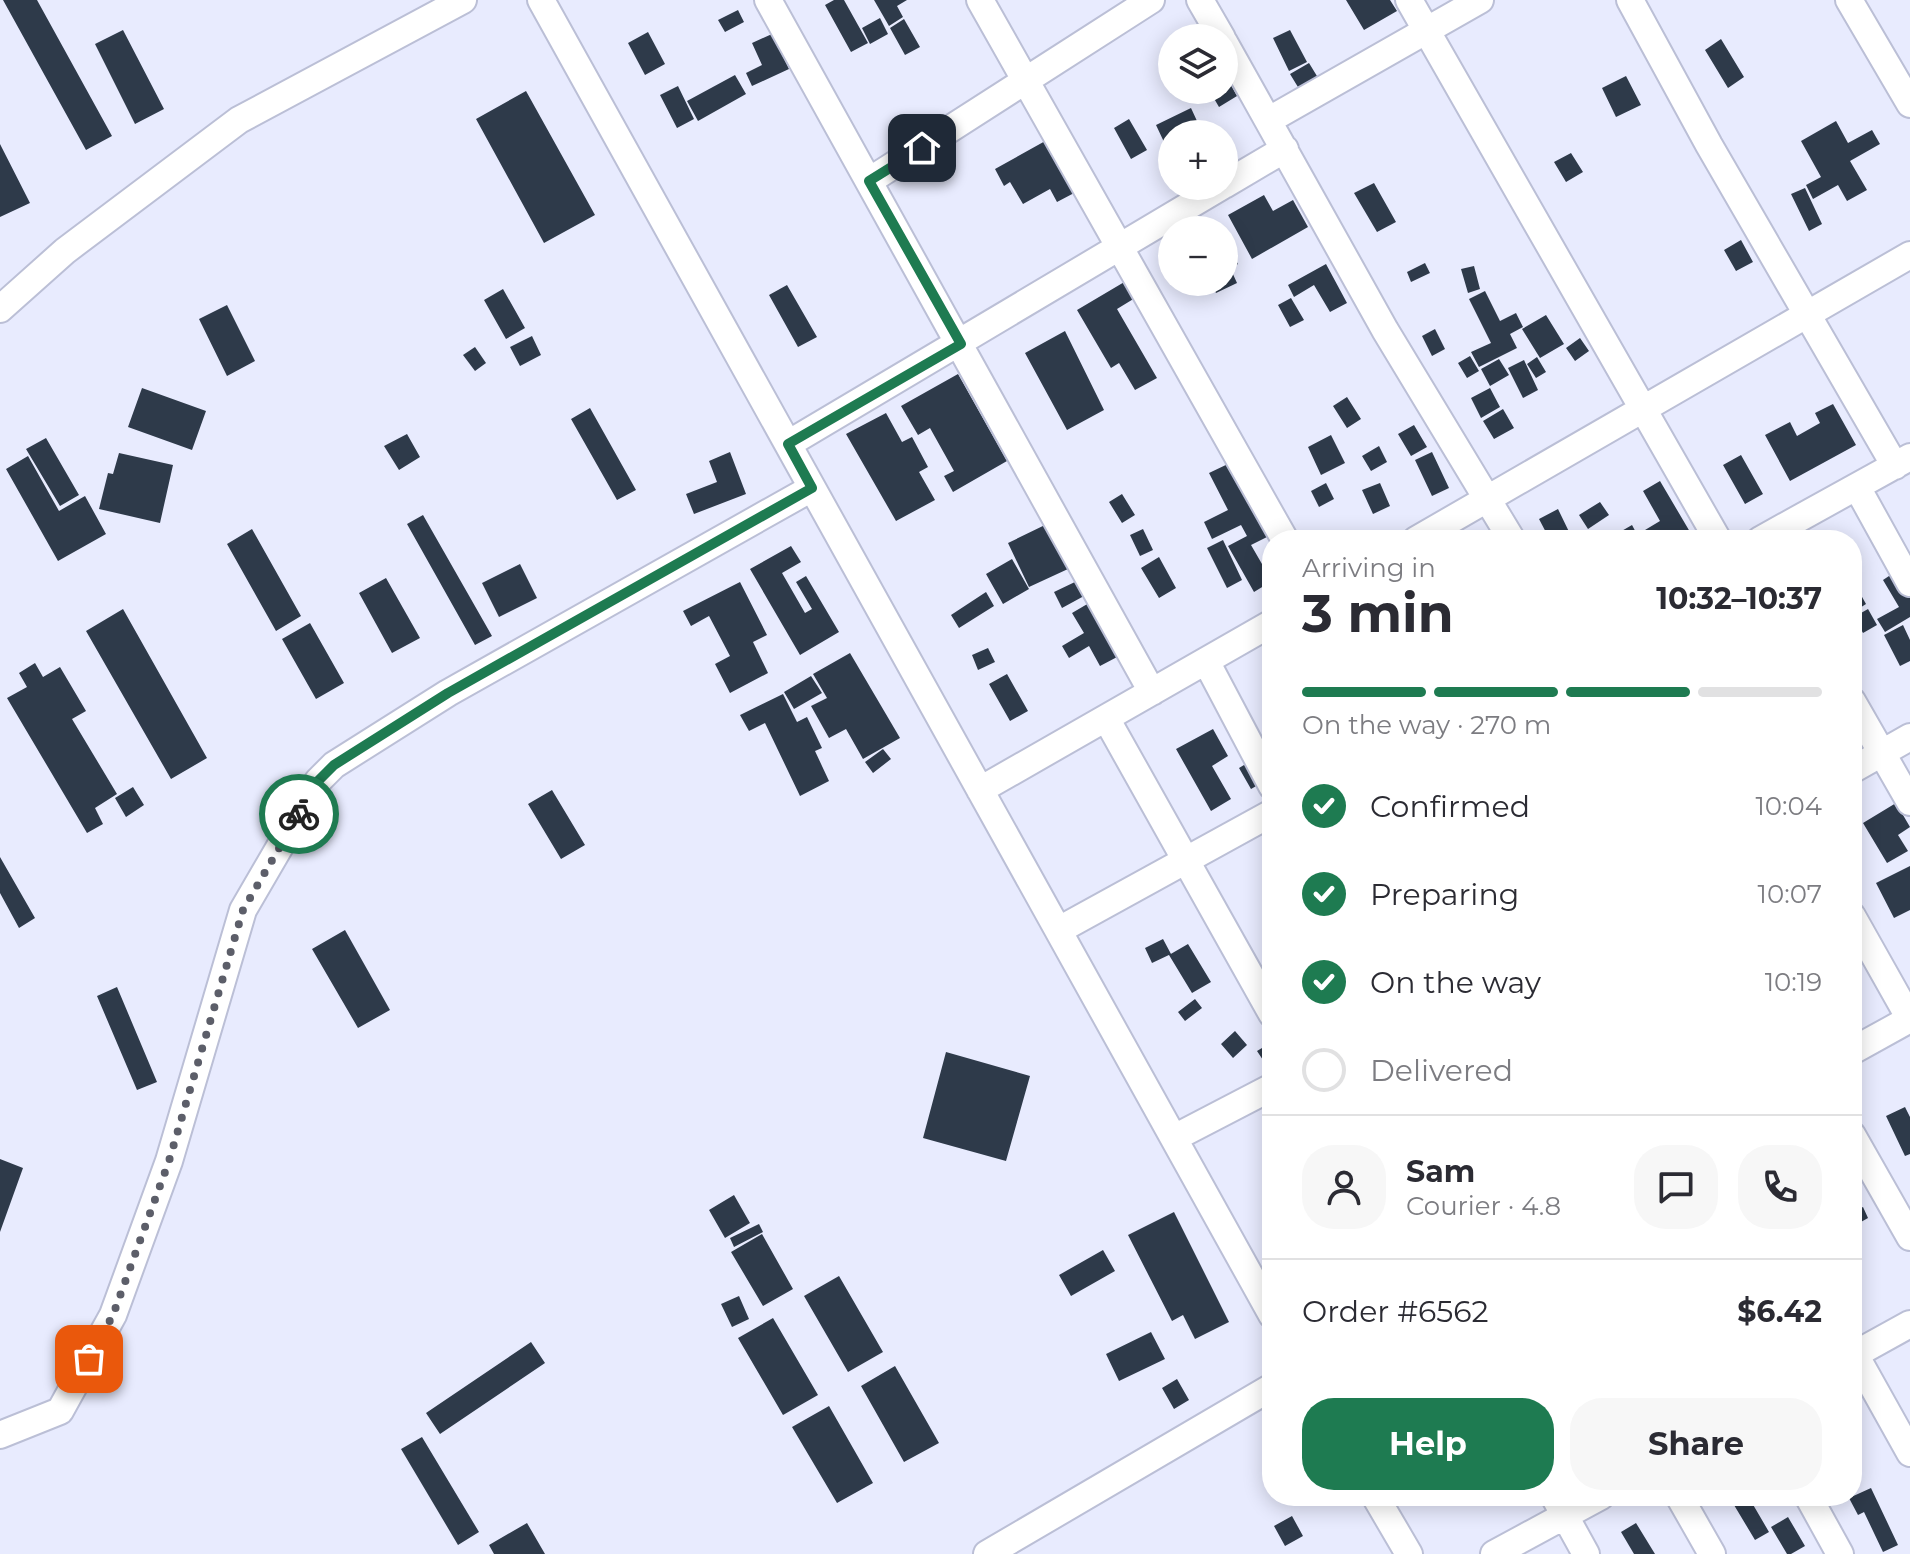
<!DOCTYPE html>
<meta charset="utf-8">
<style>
:root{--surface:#fff;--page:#f7f7f7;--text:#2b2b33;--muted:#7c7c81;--line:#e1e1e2;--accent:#1e7b51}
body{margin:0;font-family:Montserrat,sans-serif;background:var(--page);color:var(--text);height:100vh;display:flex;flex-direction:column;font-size:30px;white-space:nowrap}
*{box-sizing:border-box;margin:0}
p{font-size:26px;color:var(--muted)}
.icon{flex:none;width:44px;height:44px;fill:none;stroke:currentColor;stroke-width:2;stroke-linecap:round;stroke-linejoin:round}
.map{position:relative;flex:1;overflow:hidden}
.details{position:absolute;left:1262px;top:530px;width:600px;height:976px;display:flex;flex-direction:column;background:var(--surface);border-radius:32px;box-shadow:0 4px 20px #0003}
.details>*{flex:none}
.fabs{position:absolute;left:1158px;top:24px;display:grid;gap:16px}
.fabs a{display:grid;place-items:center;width:80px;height:80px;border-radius:50%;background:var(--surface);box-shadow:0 4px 20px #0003;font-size:40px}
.pin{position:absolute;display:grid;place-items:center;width:68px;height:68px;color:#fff;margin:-34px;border-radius:16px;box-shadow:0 4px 12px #0006}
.courier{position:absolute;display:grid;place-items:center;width:80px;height:80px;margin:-40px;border:6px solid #1e7b51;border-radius:50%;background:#fff;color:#222;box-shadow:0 2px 10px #0007}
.head em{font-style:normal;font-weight:700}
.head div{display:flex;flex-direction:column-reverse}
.head{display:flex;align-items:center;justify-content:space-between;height:136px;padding:0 40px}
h1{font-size:52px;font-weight:700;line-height:60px}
.bar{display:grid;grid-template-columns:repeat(4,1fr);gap:12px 8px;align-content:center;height:96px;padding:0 40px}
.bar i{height:10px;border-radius:6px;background:var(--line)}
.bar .on{background:var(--accent)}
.bar p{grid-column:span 4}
.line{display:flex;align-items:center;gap:20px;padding:0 40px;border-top:2px solid var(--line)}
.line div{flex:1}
.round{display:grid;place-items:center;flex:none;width:84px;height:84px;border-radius:32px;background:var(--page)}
ol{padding:0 40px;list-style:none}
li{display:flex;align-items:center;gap:24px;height:88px}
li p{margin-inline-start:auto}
li .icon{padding:8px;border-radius:50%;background:var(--accent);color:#fff;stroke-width:4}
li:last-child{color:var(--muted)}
li i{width:44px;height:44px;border:4px solid var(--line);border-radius:50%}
.action{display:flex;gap:16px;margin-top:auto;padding:16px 40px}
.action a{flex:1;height:92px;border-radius:32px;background:var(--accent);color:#fff;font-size:32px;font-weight:700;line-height:92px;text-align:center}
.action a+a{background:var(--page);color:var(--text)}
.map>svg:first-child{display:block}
.building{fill:#2e3a4a}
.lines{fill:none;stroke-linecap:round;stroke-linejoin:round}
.minor-casing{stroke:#bbbfd6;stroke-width:30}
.minor{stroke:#fff;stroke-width:26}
.done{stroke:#5c5e69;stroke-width:8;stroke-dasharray:0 14.4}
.route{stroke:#1e7b51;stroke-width:10}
</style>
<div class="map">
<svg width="1910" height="1554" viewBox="0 0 1910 1554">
<rect width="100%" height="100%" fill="#e8ebfe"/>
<path class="building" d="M 3,0 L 37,0 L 112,136 L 86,150 Z
M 834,0 L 844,0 L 868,43 L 851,52 L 825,5 Z
M 874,0 L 907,0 L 897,6 L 903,17 L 889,26 Z
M 1346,0 L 1390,0 L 1397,11 L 1364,30 Z
M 738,10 L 744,22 L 725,32 L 718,20 Z
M 880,18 L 888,34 L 870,44 L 862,28 Z
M 904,19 L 920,47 L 905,55 L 890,28 Z
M 123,30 L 164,109 L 135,124 L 95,44 Z
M 1290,30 L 1307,62 L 1289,71 L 1273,38 Z
M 648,32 L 665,64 L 645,75 L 628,43 Z
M 772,34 L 789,69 L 752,86 L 746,73 L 762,65 L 752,43 Z
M 1721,39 L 1744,77 L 1728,88 L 1705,50 Z
M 1309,63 L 1320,81 L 1301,92 L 1290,74 Z
M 1224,73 L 1237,96 L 1219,107 L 1209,90 L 1224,90 Z
M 735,75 L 746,94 L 698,121 L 687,101 Z
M 1626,76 L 1641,105 L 1616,117 L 1602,88 Z
M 678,86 L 694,119 L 677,128 L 660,95 Z
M 526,91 L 595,215 L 544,243 L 476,119 Z
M 1191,108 L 1203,134 L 1172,134 L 1172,159 L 1156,125 Z
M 1129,119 L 1147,150 L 1131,159 L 1114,128 Z
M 1836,121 L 1848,143 L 1872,130 L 1880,144 L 1850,161 L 1867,190 L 1847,201 L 1838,185 L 1813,199 L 1806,185 L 1821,177 L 1801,141 Z
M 1047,140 L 1076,192 L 1057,202 L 1050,189 L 1023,204 L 1010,182 L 1004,186 L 995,169 Z
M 0,144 L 30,203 L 0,217 Z
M 1571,153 L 1583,172 L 1566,182 L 1554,162 Z
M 1374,183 L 1396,222 L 1377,232 L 1354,193 Z
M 1805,188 L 1822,224 L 1809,231 L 1791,194 Z
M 1264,195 L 1273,211 L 1293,200 L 1308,227 L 1252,259 L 1228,215 Z
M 1224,238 L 1238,264 L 1224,272 Z
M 1741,240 L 1753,262 L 1736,271 L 1724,250 Z
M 1425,263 L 1430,273 L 1411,282 L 1407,272 Z
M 1326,264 L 1347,303 L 1330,312 L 1314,285 L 1294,297 L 1288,285 Z
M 1474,266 L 1480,289 L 1468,293 L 1461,269 Z
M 1232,272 L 1237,283 L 1216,293 L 1211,282 L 1224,282 L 1224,275 Z
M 1126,281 L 1135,298 L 1117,309 L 1157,378 L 1135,390 L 1119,363 L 1111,368 L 1077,310 Z
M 787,285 L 817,337 L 798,347 L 769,295 Z
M 503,289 L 525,328 L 506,339 L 484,300 Z
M 1485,291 L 1500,321 L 1516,313 L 1523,327 L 1510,334 L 1517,348 L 1479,367 L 1471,352 L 1491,343 L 1469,299 Z
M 1291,298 L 1304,320 L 1290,327 L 1278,305 Z
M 227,305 L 255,361 L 227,376 L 199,319 Z
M 1546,315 L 1564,344 L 1540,358 L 1522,329 Z
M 1435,329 L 1445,349 L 1432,356 L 1422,336 Z
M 1065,331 L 1104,410 L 1067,430 L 1025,353 Z
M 532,336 L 541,355 L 520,366 L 510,347 Z
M 1580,338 L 1589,351 L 1575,361 L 1566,348 Z
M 475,347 L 486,363 L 475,371 L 463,355 Z
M 1470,356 L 1479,371 L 1467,378 L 1458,363 Z
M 1537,357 L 1546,372 L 1536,378 L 1527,364 Z
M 1499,359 L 1509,375 L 1490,386 L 1481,369 Z
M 1524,360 L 1538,390 L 1523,398 L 1508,368 Z
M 958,374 L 1007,461 L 953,492 L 944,476 L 954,471 L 930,428 L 918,435 L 901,406 Z
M 142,388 L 206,411 L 192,450 L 128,427 Z
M 1490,388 L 1500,407 L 1481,418 L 1471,398 Z
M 1347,397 L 1361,419 L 1347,428 L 1333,406 Z
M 1833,404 L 1856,445 L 1790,481 L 1765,435 L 1790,422 L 1797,436 L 1820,423 L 1815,413 Z
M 590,408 L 636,490 L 617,500 L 571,419 Z
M 1503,409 L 1514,428 L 1494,439 L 1483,421 Z
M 886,413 L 902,442 L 912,437 L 928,467 L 919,472 L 935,500 L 896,521 L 846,434 Z
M 1414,425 L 1427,447 L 1411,456 L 1398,434 Z
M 407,434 L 420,457 L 399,470 L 384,446 Z
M 1331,435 L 1345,463 L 1321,475 L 1308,447 Z
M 46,438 L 79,495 L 60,506 L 26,449 Z
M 1379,446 L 1387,462 L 1371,471 L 1362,456 Z
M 730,452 L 746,494 L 694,514 L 686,494 L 717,482 L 709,461 Z
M 1432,452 L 1449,488 L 1432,496 L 1415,460 Z
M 119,453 L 173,465 L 160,523 L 99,509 L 108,473 L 113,474 Z
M 1741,455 L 1763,494 L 1745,504 L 1723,465 Z
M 28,456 L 59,511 L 85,496 L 106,534 L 58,561 L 6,469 Z
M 1230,463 L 1267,537 L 1251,545 L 1262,564 L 1272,559 L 1272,581 L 1254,592 L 1228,546 L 1247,536 L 1241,525 L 1212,539 L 1204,522 L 1228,510 L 1209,473 Z
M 1660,481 L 1693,537 L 1688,540 L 1650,540 L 1645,530 L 1660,521 L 1643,491 Z
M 1326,483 L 1334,499 L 1319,507 L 1311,491 Z
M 1380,483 L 1390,506 L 1373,514 L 1362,490 Z
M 1122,494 L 1135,515 L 1122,523 L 1109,502 Z
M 1600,502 L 1609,515 L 1588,529 L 1579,515 Z
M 1558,509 L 1573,540 L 1550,540 L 1539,519 Z
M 423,515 L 492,636 L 475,645 L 407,524 Z
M 1047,524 L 1068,569 L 1029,587 L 1008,543 Z
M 1632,525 L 1640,540 L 1606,540 Z
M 252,529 L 301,616 L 276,631 L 227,544 Z
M 1143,529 L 1153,550 L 1140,556 L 1130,535 Z
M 1223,540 L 1242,580 L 1227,588 L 1207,548 Z
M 791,546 L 801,562 L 782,573 L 805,613 L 812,609 L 796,582 L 806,576 L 839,632 L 800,655 L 750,569 Z
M 1159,557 L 1176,588 L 1159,598 L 1141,568 Z
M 1012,559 L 1029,589 L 1003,604 L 986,574 Z
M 520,564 L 537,598 L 499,617 L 482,583 Z
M 1895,572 L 1910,597 L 1910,617 L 1885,632 L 1877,619 L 1899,607 L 1883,580 Z
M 386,578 L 420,638 L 392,653 L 359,593 Z
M 1852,579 L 1866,604 L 1852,613 Z
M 1077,581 L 1084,596 L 1062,608 L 1054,592 Z
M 740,582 L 767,635 L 753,642 L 768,673 L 730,693 L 715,664 L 730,656 L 709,616 L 691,626 L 683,611 Z
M 986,592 L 994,606 L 959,628 L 951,615 Z
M 1089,603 L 1119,656 L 1100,666 L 1089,646 L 1069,658 L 1062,646 L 1084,633 L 1072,613 Z
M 123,609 L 207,758 L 171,779 L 86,631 Z
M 1868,609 L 1877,625 L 1863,633 L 1854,617 Z
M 310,623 L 344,683 L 316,699 L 282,639 Z
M 1903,625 L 1910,640 L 1910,661 L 1900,666 L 1884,635 Z
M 988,648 L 995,662 L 978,670 L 972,655 Z
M 850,653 L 900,738 L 863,759 L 846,729 L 829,738 L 811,706 L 827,698 L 813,674 Z
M 35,663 L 43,677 L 60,667 L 86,711 L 72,719 L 117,794 L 95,808 L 103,824 L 87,833 L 7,698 L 27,687 L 19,673 Z
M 1007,674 L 1028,711 L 1010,721 L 989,684 Z
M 811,676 L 822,693 L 794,709 L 784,692 Z
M 783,694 L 797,722 L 807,717 L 822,748 L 815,751 L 829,781 L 800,796 L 765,723 L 749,731 L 740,715 Z
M 1213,729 L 1228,756 L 1212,766 L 1231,799 L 1211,811 L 1176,749 Z
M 883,749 L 891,759 L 873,773 L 865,762 Z
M 1259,756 L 1272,777 L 1251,789 L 1239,768 Z
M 133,787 L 144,805 L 126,817 L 115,798 Z
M 552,790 L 585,845 L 561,859 L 528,804 Z
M 1896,803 L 1910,827 L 1898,835 L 1908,851 L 1887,863 L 1863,823 Z
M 0,857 L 35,918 L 19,928 L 0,893 Z
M 1910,866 L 1910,910 L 1894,918 L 1876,883 Z
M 345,930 L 390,1010 L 358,1028 L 312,949 Z
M 1163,939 L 1171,954 L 1152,963 L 1145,948 Z
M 1188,944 L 1211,982 L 1192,993 L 1169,955 Z
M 117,987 L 157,1082 L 137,1090 L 97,996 Z
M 1195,999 L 1202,1008 L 1185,1021 L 1178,1012 Z
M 1235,1031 L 1247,1045 L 1233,1058 L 1221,1044 Z
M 1272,1042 L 1272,1063 L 1267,1066 L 1257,1051 Z
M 946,1052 L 1030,1076 L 1006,1161 L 923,1138 Z
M 1905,1107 L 1910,1117 L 1910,1154 L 1905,1156 L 1886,1116 Z
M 0,1159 L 23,1168 L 0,1232 Z
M 734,1195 L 750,1223 L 725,1238 L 709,1210 Z
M 1863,1207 L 1868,1218 L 1852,1227 L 1852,1212 Z
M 1174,1212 L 1229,1322 L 1195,1339 L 1183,1315 L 1172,1321 L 1128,1235 Z
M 759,1224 L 763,1232 L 734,1247 L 730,1238 Z
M 762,1234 L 793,1289 L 763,1306 L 731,1252 Z
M 1103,1250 L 1115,1271 L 1071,1296 L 1059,1275 Z
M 839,1276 L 883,1352 L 848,1372 L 804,1296 Z
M 739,1296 L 749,1319 L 732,1327 L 721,1304 Z
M 773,1318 L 818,1395 L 783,1415 L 738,1338 Z
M 1151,1332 L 1165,1359 L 1119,1381 L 1106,1354 Z
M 531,1342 L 545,1363 L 440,1434 L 426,1413 Z
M 895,1366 L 939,1443 L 904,1462 L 861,1386 Z
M 1177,1379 L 1189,1400 L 1174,1409 L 1162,1388 Z
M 829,1406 L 873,1483 L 837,1503 L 792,1427 Z
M 422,1437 L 479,1532 L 458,1545 L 401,1449 Z
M 1871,1488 L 1898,1545 L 1883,1552 L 1864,1512 L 1858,1515 L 1849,1498 Z
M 1738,1496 L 1748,1496 L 1769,1532 L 1755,1540 L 1731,1500 Z
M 1292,1516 L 1303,1536 L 1285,1546 L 1274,1526 Z
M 1788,1517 L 1805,1546 L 1791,1554 L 1787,1554 L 1771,1527 Z
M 527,1523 L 545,1554 L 494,1554 L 489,1545 Z
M 1636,1523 L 1655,1554 L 1634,1554 L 1621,1532 Z"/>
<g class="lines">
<g class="minor-casing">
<path id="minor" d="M 541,0 L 1272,1315
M 768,0 L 1152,692
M 980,0 L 1285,540
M 1200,0 L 1222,38
M 1409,0 L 1718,540
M 1630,0 L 1709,145 L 1895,466
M 1849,0 L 1910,104
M 1224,42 L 1385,330 L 1512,540
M 1269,120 L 1480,0
M 869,181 L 1151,0
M 1224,185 L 1285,149
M 0,309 L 65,251 L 239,120 L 463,0
M 788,444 L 1222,186
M 1857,487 L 1910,583
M 1416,540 L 1910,255
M 1760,540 L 1910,457
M 1206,661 L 1272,786
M 1852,701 L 1910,802
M 1106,718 L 1272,1014
M 1852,770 L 1910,737
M 980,790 L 1272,623
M 1852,916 L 1910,1019
M 1059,930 L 1272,813
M 1852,1051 L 1910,1019
M 1852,1135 L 1910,1237
M 1174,1138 L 1272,1087
M 1852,1349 L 1910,1453
M 1852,1356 L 1910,1324
M 0,1435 L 60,1411 L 113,1315 L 169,1161 L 243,910 L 318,781 L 334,765 L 448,693 L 812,488
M 1375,1496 L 1409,1554
M 1554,1496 L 1586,1554
M 1679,1496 L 1712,1554
M 1808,1496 L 1840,1554
M 987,1554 L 1272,1387
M 1494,1554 L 1601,1496"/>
</g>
<use href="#minor" class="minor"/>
</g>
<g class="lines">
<path class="done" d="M 89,1359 L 113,1315 L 169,1161 L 243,910 L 299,814"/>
<path class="route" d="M 299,814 L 318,781 L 334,765 L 448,693 L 812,488 L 788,444 L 961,344 L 869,181 L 922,148"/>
</g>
</svg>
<div class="fabs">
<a><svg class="icon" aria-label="layers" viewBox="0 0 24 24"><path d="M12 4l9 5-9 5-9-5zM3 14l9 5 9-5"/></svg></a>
<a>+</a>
<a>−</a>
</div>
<div class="pin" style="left:89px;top:1359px;background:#ea580c"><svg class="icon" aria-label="bag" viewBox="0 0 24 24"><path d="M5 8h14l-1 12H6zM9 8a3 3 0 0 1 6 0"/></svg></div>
<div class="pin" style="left:922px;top:148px;background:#1f2937"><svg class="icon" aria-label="home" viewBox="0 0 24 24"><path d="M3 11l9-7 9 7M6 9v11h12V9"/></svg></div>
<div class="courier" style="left:299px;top:814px"><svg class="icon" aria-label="bike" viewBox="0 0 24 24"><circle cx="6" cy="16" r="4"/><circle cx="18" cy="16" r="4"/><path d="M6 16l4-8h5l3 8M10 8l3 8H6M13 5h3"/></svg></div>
<section class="details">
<div class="head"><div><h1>3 min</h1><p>Arriving in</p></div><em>10:32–10:37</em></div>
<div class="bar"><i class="on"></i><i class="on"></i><i class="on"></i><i></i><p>On the way · 270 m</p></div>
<ol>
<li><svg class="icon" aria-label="check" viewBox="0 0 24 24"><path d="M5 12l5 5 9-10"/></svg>Confirmed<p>10:04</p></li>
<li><svg class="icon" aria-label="check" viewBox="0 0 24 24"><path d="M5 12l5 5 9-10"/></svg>Preparing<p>10:07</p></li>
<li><svg class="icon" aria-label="check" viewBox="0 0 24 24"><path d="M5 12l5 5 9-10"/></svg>On the way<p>10:19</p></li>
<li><i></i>Delivered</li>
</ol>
<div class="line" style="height:144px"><a class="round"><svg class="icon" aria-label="person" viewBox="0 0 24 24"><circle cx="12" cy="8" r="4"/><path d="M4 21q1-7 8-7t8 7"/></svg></a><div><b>Sam</b><p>Courier · 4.8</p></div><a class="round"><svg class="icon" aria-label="chat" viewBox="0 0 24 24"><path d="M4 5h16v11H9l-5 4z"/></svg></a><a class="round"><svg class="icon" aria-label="phone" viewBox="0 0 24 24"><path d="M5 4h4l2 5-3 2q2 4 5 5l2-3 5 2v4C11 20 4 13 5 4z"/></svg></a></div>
<div class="line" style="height:104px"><div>Order #6562</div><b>$6.42</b></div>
<div class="action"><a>Help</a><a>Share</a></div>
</section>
</div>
